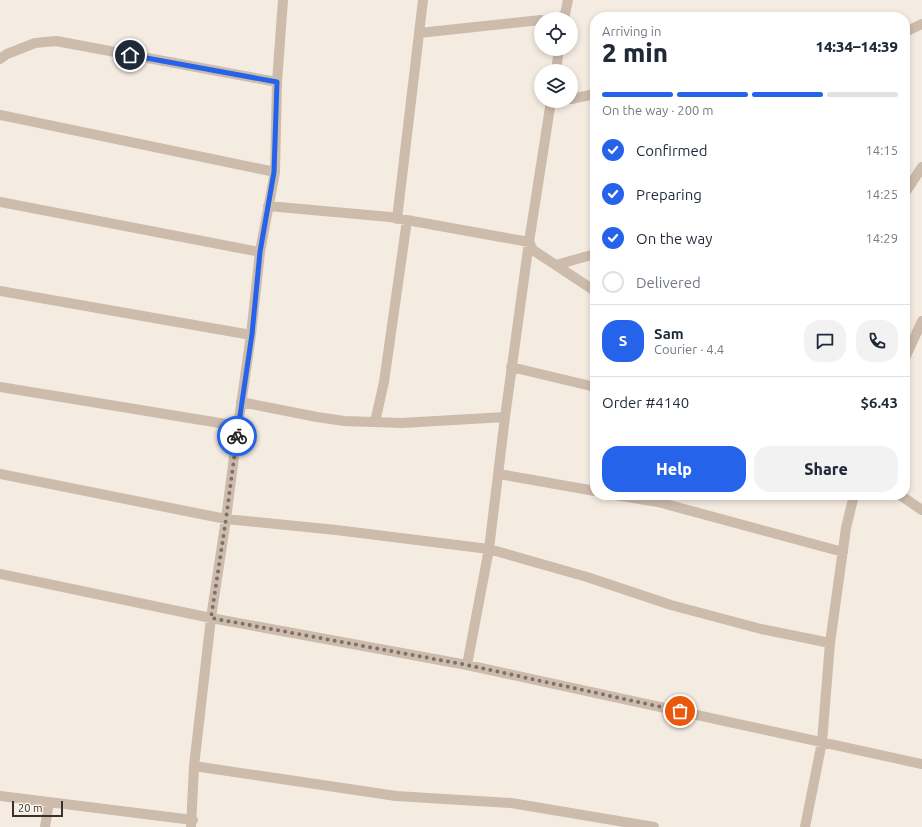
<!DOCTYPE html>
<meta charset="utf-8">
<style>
:root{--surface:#fff;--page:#f2f2f3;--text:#1f2937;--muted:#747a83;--line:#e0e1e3;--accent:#2563eb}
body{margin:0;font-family:Ubuntu,sans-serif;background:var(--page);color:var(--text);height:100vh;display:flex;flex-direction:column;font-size:15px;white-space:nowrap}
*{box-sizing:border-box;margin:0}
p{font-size:13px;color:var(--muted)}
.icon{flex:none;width:22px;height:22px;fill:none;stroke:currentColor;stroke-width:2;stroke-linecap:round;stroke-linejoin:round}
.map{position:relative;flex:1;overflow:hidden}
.sheet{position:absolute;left:590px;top:12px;width:320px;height:488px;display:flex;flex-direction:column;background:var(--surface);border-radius:16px;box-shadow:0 2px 6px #0003}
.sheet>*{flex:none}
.fabs{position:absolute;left:534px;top:12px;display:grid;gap:8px}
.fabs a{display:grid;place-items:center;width:44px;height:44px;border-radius:50%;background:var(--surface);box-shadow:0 2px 6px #0003;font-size:20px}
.scale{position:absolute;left:12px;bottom:10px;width:51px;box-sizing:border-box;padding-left:4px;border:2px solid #3b302b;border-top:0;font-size:11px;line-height:14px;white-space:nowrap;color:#3b302b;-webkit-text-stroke:3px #fbf5ee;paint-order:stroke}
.pin{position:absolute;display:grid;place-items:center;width:34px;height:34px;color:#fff;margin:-17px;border:2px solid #fff;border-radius:50%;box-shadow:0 1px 4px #0007}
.courier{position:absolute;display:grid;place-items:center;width:40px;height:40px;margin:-20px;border:3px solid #2563eb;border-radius:50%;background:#fff;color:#222;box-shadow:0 1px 5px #0007}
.head em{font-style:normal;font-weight:800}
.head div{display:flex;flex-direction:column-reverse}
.head{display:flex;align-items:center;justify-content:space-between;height:68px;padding:0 12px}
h1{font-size:26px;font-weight:800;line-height:30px}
.bar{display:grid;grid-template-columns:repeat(4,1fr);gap:6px 4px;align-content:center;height:48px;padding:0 12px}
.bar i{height:5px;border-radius:3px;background:var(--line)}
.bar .active{background:var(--accent)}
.bar p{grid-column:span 4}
.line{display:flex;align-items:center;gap:10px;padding:0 12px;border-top:1px solid var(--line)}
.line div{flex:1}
.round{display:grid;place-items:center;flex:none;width:42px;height:42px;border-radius:16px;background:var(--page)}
ol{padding:0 12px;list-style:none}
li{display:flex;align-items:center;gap:12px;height:44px}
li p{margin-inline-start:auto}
li .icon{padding:4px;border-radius:50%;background:var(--accent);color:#fff;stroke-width:4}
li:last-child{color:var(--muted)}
li i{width:22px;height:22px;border:2px solid var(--line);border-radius:50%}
.primary-button{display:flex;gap:8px;margin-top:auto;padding:8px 12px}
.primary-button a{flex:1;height:46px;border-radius:16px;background:var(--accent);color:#fff;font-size:16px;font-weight:800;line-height:46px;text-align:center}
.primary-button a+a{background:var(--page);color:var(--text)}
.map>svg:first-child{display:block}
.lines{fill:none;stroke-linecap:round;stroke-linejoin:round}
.minor{stroke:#cdbbac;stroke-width:10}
.done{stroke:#7c716b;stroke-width:4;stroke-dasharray:0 7.2}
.route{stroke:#2563eb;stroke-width:5}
</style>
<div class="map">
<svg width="922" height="827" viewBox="0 0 922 827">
<rect width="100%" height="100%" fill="#f4ebe1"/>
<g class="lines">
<path class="minor" d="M 548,19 L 565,17
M 564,19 L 568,0
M 905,32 L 922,24
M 419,33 L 541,20
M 0,59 L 7,54 L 35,43 L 56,41 L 277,82
M 556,71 L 559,49
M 571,99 L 595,94
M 0,115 L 275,172
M 905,193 L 922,167
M 0,202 L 260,252
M 268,206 L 390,217 L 529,242 L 533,250 L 595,291
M 397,219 L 423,0
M 556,265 L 595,254
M 0,291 L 251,335
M 905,358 L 922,321
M 511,367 L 595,387
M 0,387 L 238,426
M 241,402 L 317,417 L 344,421 L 402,423 L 505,417
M 375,422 L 384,382 L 407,220
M 0,474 L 226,519 L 336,530 L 489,549 L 587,577 L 671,605 L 761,629 L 830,643
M 499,474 L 595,491
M 615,495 L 658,502 L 843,552
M 900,495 L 922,510
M 0,574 L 211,618 L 467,665 L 922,764
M 467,665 L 489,549 L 505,417 L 529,242 L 551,101
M 194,766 L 396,796 L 511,803 L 654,827
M 0,796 L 193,820
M 45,827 L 49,802
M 191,827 L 194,766 L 211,618 L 226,519 L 238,426 L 251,335 L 260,252 L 275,172 L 277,82 L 283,0
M 805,827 L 822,742 L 830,643 L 846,528 L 854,495"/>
</g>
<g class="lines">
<path class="done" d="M 237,436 L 226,519 L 211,618 L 467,665 L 680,711"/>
<path class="route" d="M 130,55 L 277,82 L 274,172 L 260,252 L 252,334 L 237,436"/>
</g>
</svg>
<div class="fabs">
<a><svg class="icon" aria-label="locate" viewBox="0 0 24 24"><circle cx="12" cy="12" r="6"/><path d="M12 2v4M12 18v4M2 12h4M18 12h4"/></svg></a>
<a><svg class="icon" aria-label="layers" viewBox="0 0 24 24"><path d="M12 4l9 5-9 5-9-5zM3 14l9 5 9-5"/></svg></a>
</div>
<div class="scale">20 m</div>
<div class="pin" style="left:680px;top:711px;background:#ea580c"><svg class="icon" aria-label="bag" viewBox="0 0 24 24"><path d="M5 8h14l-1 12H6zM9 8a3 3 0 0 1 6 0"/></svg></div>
<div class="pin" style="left:130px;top:55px;background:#1f2937"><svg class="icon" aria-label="home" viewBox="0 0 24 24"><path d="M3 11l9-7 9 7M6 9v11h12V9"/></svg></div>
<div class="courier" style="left:237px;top:436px"><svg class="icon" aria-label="bike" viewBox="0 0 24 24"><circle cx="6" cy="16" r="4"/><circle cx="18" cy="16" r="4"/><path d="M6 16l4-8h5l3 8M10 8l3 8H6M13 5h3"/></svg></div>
<section class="sheet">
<div class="head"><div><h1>2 min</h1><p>Arriving in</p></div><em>14:34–14:39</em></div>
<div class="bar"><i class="active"></i><i class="active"></i><i class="active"></i><i></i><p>On the way · 200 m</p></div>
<ol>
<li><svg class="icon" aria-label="check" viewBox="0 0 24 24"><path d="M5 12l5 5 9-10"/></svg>Confirmed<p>14:15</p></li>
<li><svg class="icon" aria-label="check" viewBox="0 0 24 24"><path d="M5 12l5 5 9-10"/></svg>Preparing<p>14:25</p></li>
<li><svg class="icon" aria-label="check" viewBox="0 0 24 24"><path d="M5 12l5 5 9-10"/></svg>On the way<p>14:29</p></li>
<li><i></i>Delivered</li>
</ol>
<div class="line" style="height:72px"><b class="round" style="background:var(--accent);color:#fff">S</b><div><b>Sam</b><p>Courier · 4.4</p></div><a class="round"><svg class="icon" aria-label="chat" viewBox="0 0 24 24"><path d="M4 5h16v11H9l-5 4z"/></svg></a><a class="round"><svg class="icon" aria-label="phone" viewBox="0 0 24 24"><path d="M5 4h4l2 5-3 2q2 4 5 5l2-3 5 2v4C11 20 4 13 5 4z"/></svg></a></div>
<div class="line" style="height:52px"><div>Order #4140</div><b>$6.43</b></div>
<div class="primary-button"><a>Help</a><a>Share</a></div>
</section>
</div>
